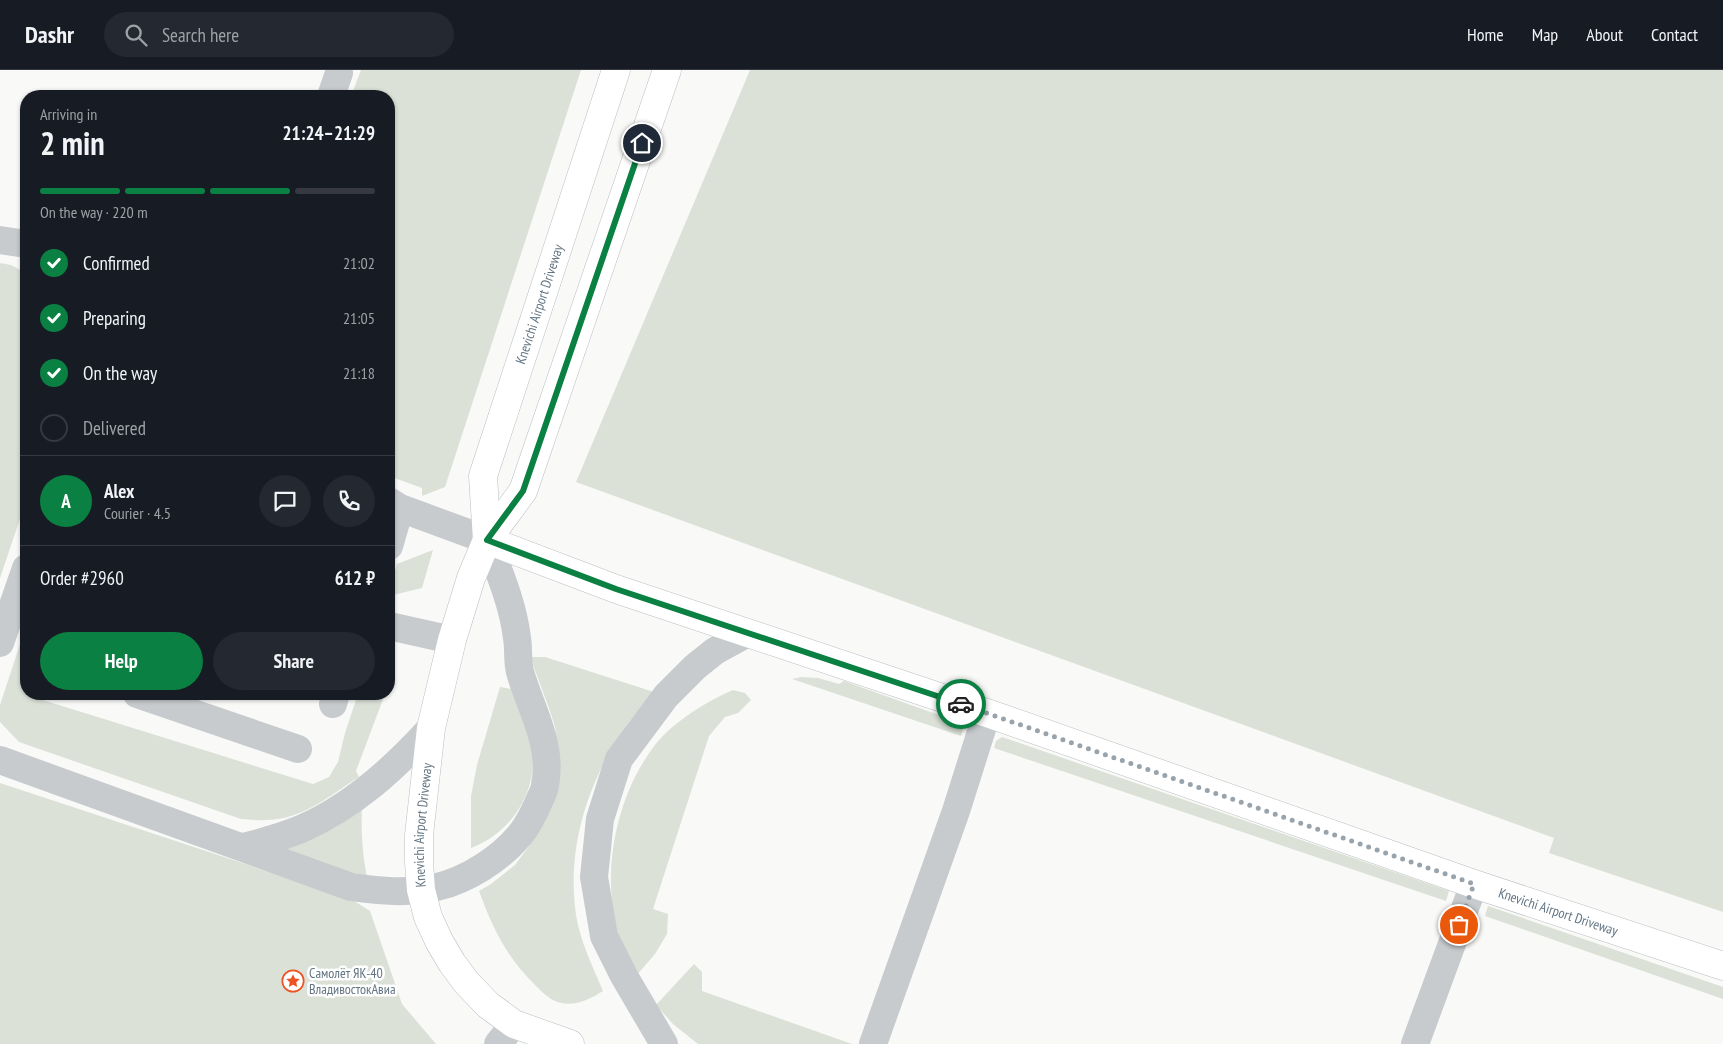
<!DOCTYPE html>
<meta charset="utf-8">
<style>
:root{--surface:#171b24;--page:#242831;--text:#f1f3f6;--muted:#9ea1a6;--line:#363941;--accent:#0b8043}
body{margin:0;font-family:"PT Sans Narrow",sans-serif;background:var(--page);color:var(--text);height:100vh;display:flex;flex-direction:column;font-size:19px;white-space:nowrap}
*{box-sizing:border-box;margin:0}
p{font-size:16px;color:var(--muted)}
.icon{flex:none;width:28px;height:28px;fill:none;stroke:currentColor;stroke-width:2;stroke-linecap:round;stroke-linejoin:round}
.map{position:relative;flex:1;overflow:hidden}
.side{position:absolute;left:20px;top:20px;width:375px;height:610px;display:flex;flex-direction:column;background:var(--surface);border-radius:20px;box-shadow:0 1px 4px #0004}
.side>*{flex:none}
.pin{position:absolute;display:grid;place-items:center;width:42px;height:42px;color:#fff;margin:-21px;border:2px solid #fff;border-radius:50%;box-shadow:0 1px 5px #0007}
.courier{position:absolute;display:grid;place-items:center;width:50px;height:50px;margin:-25px;border:4px solid #0b8043;border-radius:50%;background:#fff;color:#222;box-shadow:0 1px 6px #0007}
.headline em{font-style:normal;font-weight:700}
.headline div{display:flex;flex-direction:column-reverse}
.headline{display:flex;align-items:center;justify-content:space-between;height:85px;padding:0 20px}
h1{font-size:32px;font-weight:700;line-height:38px}
.bar{display:grid;grid-template-columns:repeat(4,1fr);gap:8px 5px;align-content:center;height:60px;padding:0 20px}
.bar i{height:6px;border-radius:4px;background:var(--line)}
.bar .current{background:var(--accent)}
.bar p{grid-column:span 4}
.line{display:flex;align-items:center;gap:12px;padding:0 20px;border-top:1px solid var(--line)}
.line div{flex:1}
.round{display:grid;place-items:center;flex:none;width:52px;height:52px;border-radius:26px;background:var(--page)}
ol{padding:0 20px;list-style:none}
li{display:flex;align-items:center;gap:15px;height:55px}
li p{margin-inline-start:auto}
li .icon{padding:5px;border-radius:50%;background:var(--accent);color:#fff;stroke-width:4}
li:last-child{color:var(--muted)}
li i{width:28px;height:28px;border:2px solid var(--line);border-radius:50%}
.cta{display:flex;gap:10px;margin-top:auto;padding:10px 20px}
.cta a{flex:1;height:58px;border-radius:30px;background:var(--accent);color:#fff;font-size:20px;font-weight:700;line-height:58px;text-align:center}
.cta a+a{background:var(--page);color:var(--text)}
header{display:flex;align-items:center;gap:30px;box-sizing:border-box;height:70px;padding:0 25px;background:var(--surface);border-bottom:1px solid var(--line)}
header strong{font-size:24px}
nav{display:flex;gap:28px;margin-inline-start:auto;font-size:18px}
.search{width:350px;height:45px;background:var(--page);display:flex;align-items:center;gap:12px;box-sizing:border-box;padding:0 18px;border-radius:28px;color:var(--muted);font-size:19px}
.map>svg:first-child{display:block}
.green{fill:#dbe1d7}
.lines{fill:none;stroke-linecap:round;stroke-linejoin:round}
.major-casing{stroke:#babec2;stroke-width:29}
.minor{stroke:#c7cbce;stroke-width:28}
.major{stroke:#fff;stroke-width:28}
.done{stroke:#98a3ac;stroke-width:5;stroke-dasharray:0 9}
.route{stroke:#0b8043;stroke-width:6}
.labels{text-anchor:middle;dominant-baseline:central;stroke-width:5;stroke-linejoin:round;paint-order:stroke}
.street-label{font-size:14px;fill:#637583;stroke:#fff}
.poi-label{font-size:14px;fill:#637583;stroke:#fff;text-anchor:start}
</style>
<header>
<strong>Dashr</strong>
<div class="search"><svg class="icon" aria-label="search" viewBox="0 0 24 24"><circle cx="10" cy="10" r="6"/><path d="M15 15l6 6"/></svg>Search here</div>
<nav><a>Home</a><a>Map</a><a>About</a><a>Contact</a></nav>
</header>
<div class="map">
<svg width="1723" height="974" viewBox="0 0 1723 974">
<rect width="100%" height="100%" fill="#f9f9f7"/>
<path class="green" d="M 361,0 L 581,0 L 445,417 L 422,426 L 422,418 L 389,406 L 389,26 L 351,26 Z
M 750,0 L 1723,0 L 1723,842 L 1549,783 L 1554,768 L 576,412 Z
M 0,193 L 11,195 L 26,203 L 26,431 L 0,508 Z
M 433,480 L 422,518 L 389,526 L 389,521 L 397,494 Z
M 26,556 L 26,624 L 30,624 L 30,626 L 313,714 L 329,707 L 338,692 L 345,663 L 358,624 L 385,624 L 356,701 L 359,707 C 329,726 302,750 265,750 C 257,751 249,749 241,749 L 19,672 L 0,652 L 0,635 Z
M 530,587 L 545,587 L 654,622 C 646,632 637,641 630,651 C 589,707 566,776 576,845 C 580,871 593,897 603,921 C 589,930 570,939 553,930 C 547,927 540,920 535,915 C 506,886 493,859 479,821 L 491,814 L 515,795 L 532,772 L 547,746 L 558,675 L 555,657 L 549,638 Z
M 801,607 L 818,608 L 839,614 L 844,611 L 961,653 L 963,659 L 961,666 L 792,609 Z
M 500,617 L 511,619 C 518,630 522,641 525,655 C 527,663 531,672 532,681 C 538,722 510,764 471,778 L 471,726 L 477,695 Z
M 733,620 L 745,623 L 751,630 L 738,643 L 725,647 L 709,666 L 653,839 L 668,844 L 667,864 L 655,884 L 636,906 C 628,888 619,871 615,852 C 603,793 618,723 655,675 C 673,652 707,631 733,620 Z
M 1002,667 L 1449,821 L 1446,831 L 994,678 L 996,671 Z
M 0,713 L 351,829 L 370,841 L 402,934 L 436,974 L 0,974 Z
M 362,734 C 361,760 362,785 368,811 L 282,782 L 283,776 Z
M 1488,836 L 1723,917 L 1723,929 L 1485,846 Z
M 694,894 L 702,902 L 702,921 L 852,974 L 698,974 L 673,954 L 656,935 Z"/>
<g class="lines">
<g class="major-casing">
<g id="major">
<path id="s1" d="M 487,470 L 616,519 L 987,643 L 1474,814 L 1723,896"/>
<path id="s2" d="M 487,470 L 483,406 L 616,0"/>
<path id="s3" d="M 570,974 L 514,954 L 488,935 L 466,912 L 452,893 L 439,871 L 428,847 L 421,820 L 419,792 L 419,765 L 431,658 L 452,570 L 471,508 L 487,470 L 523,421 L 667,0"/>
</g>
</g>
<path class="minor" d="M 331,26 L 339,3
M 0,170 L 26,174
M 389,476 L 400,438
M 389,556 L 452,570
M 0,573 L 26,498
M 137,624 L 298,679
M 333,634 L 336,624
M 0,690 L 351,817 C 380,821 409,824 437,817 C 467,810 500,789 520,765 C 528,755 535,741 540,729 C 542,724 545,720 545,715 C 553,674 531,640 520,602 C 517,591 519,579 517,568 C 513,534 499,502 487,470 L 400,438 L 389,431
M 243,777 C 263,772 282,767 301,759 C 352,737 394,699 431,658
M 498,974 L 514,954
M 664,974 L 624,906 L 604,866 L 594,807 L 600,749 L 619,689 L 666,626 L 695,597 L 715,581 L 748,563
M 873,974 L 956,741 L 987,643
M 1415,974 L 1474,814"/>
<use href="#major" class="major"/>
</g>
<g class="lines">
<path class="done" d="M 961,634 L 1474,814 L 1459,855"/>
<path class="route" d="M 642,73 L 523,421 L 487,470 L 616,519 L 961,634"/>
</g>
<defs>
<g id="sight-ring" transform="scale(1.125)"><circle r="9.5" fill="#fff" stroke="#ed5323" stroke-width="1.5"/><path d="M0-6L1.8-2.2L6-1.7L2.9 1.2L3.7 5.4L0 3.3L-3.7 5.4L-2.9 1.2L-6-1.7L-1.8-2.2Z" fill="#ed5323"/></g>
</defs>
<g fill-rule="evenodd">
<use href="#sight-ring" x="293" y="911"/>
</g>
<g class="labels">
<g class="street-label">
<text stroke="none"><textPath href="#s2" startOffset="245">Knevichi Airport Driveway</textPath></text>
<text stroke="none"><textPath href="#s3" startOffset="292">Knevichi Airport Driveway</textPath></text>
<text stroke="none"><textPath href="#s1" startOffset="1134">Knevichi Airport Driveway</textPath></text>
</g>
<g class="poi-label">
<text x="309" y="903">Самолёт ЯК-40<tspan x="309" dy="16">ВладивостокАвиа</tspan></text>
</g>
</g>
</svg>
<div class="pin" style="left:1459px;top:855px;background:#ea580c"><svg class="icon" aria-label="bag" viewBox="0 0 24 24"><path d="M5 8h14l-1 12H6zM9 8a3 3 0 0 1 6 0"/></svg></div>
<div class="pin" style="left:642px;top:73px;background:#1f2937"><svg class="icon" aria-label="home" viewBox="0 0 24 24"><path d="M3 11l9-7 9 7M6 9v11h12V9"/></svg></div>
<div class="courier" style="left:961px;top:634px"><svg class="icon" aria-label="car" viewBox="0 0 24 24"><path d="M5 17H2v-5l4-1 3-4h7l3 4 3 1v5h-3M9 17h6M6 11h13"/><circle cx="7" cy="17" r="2"/><circle cx="17" cy="17" r="2"/></svg></div>
<section class="side">
<div class="headline"><div><h1>2 min</h1><p>Arriving in</p></div><em>21:24–21:29</em></div>
<div class="bar"><i class="current"></i><i class="current"></i><i class="current"></i><i></i><p>On the way · 220 m</p></div>
<ol>
<li><svg class="icon" aria-label="check" viewBox="0 0 24 24"><path d="M5 12l5 5 9-10"/></svg>Confirmed<p>21:02</p></li>
<li><svg class="icon" aria-label="check" viewBox="0 0 24 24"><path d="M5 12l5 5 9-10"/></svg>Preparing<p>21:05</p></li>
<li><svg class="icon" aria-label="check" viewBox="0 0 24 24"><path d="M5 12l5 5 9-10"/></svg>On the way<p>21:18</p></li>
<li><i></i>Delivered</li>
</ol>
<div class="line" style="height:90px"><b class="round" style="background:var(--accent);color:#fff">A</b><div><b>Alex</b><p>Courier · 4.5</p></div><a class="round"><svg class="icon" aria-label="chat" viewBox="0 0 24 24"><path d="M4 5h16v11H9l-5 4z"/></svg></a><a class="round"><svg class="icon" aria-label="phone" viewBox="0 0 24 24"><path d="M5 4h4l2 5-3 2q2 4 5 5l2-3 5 2v4C11 20 4 13 5 4z"/></svg></a></div>
<div class="line" style="height:65px"><div>Order #2960</div><b>612 ₽</b></div>
<div class="cta"><a>Help</a><a>Share</a></div>
</section>
</div>
